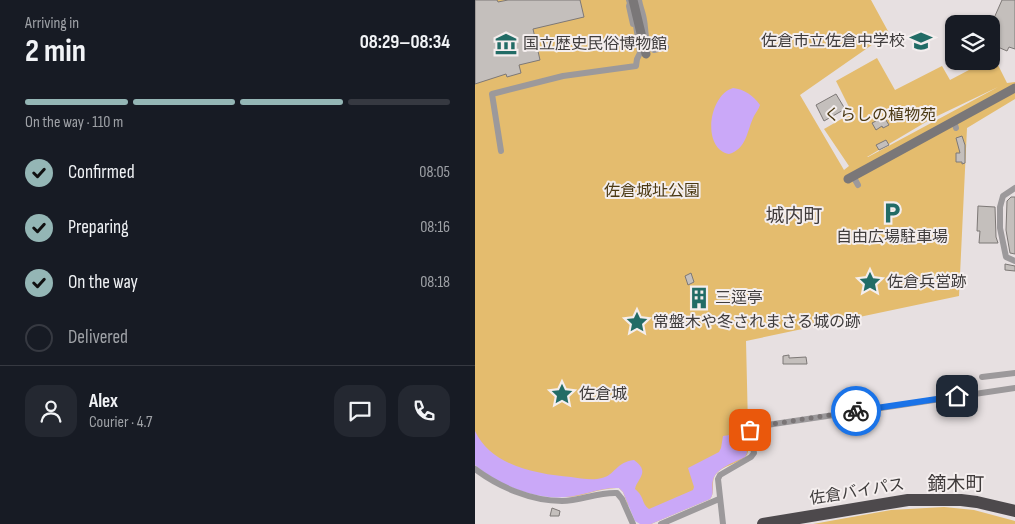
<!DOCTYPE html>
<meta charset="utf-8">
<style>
:root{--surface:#171b24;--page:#242831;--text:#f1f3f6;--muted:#9ea1a6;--line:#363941;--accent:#94b6b5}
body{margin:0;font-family:"Sofia Sans Condensed","Noto Sans JP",sans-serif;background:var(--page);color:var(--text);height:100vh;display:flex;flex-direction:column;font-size:19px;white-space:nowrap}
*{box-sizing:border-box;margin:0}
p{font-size:16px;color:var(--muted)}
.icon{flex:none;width:28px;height:28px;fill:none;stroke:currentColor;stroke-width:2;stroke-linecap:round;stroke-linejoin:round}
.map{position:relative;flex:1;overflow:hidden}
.drawer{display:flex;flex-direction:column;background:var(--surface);width:475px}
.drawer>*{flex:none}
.buttons{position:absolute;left:470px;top:15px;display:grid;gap:10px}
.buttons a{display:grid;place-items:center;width:55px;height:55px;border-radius:10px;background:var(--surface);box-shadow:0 1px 4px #0004;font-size:25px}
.pin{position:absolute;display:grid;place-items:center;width:42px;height:42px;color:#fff;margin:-21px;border-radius:10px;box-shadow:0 2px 8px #0006}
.courier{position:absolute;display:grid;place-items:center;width:50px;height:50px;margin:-25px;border:4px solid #1a73e8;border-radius:50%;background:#fff;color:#222;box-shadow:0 1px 6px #0007}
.head em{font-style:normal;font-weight:700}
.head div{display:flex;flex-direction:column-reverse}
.head{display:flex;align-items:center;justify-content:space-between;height:85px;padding:0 25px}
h1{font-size:32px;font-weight:700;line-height:38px}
.bar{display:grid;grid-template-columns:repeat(4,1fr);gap:8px 5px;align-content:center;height:60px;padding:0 25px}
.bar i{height:6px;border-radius:4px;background:var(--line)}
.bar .active{background:var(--accent)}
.bar p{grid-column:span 4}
.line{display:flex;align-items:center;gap:12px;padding:0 25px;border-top:1px solid var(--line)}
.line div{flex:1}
.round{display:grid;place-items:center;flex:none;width:52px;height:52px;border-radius:15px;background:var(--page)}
ol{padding:0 25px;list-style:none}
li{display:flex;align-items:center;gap:15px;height:55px}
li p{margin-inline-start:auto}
li .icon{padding:5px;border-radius:50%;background:var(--accent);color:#111;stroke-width:4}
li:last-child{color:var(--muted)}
li i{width:28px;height:28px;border:2px solid var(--line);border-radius:50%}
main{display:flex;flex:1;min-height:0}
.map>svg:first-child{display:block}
.green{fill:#e4bc6e;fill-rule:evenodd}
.water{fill:#caa8f8}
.building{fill:#c4bfbc;stroke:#7d7876}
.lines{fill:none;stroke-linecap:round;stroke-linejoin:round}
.street{stroke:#9c999b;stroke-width:6}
.secondary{stroke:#7a7778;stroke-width:9}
.highway{stroke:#4d494c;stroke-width:12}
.done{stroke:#7a7576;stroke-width:5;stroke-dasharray:0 9}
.route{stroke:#1a73e8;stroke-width:6}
.labels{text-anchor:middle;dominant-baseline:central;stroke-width:4;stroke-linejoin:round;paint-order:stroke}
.poi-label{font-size:16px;fill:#3f3c3c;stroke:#f4eeee;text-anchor:start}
.park-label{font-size:16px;fill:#4b3913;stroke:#f4eeee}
.street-label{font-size:16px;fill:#3f3c3c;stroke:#f4eeee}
.quarter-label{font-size:19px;fill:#403b3b;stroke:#f4eeee}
</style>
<main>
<section class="drawer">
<div class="head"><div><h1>2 min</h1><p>Arriving in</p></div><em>08:29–08:34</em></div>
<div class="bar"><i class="active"></i><i class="active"></i><i class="active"></i><i></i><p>On the way · 110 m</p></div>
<ol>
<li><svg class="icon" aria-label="check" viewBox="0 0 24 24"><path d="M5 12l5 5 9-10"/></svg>Confirmed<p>08:05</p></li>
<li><svg class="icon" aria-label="check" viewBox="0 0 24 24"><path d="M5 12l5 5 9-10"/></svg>Preparing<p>08:16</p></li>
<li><svg class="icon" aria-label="check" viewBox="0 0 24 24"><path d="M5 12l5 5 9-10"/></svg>On the way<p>08:18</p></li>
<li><i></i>Delivered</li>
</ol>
<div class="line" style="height:90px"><a class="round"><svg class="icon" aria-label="person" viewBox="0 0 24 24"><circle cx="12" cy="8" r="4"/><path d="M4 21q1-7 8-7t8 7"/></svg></a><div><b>Alex</b><p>Courier · 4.7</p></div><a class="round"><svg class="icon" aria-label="chat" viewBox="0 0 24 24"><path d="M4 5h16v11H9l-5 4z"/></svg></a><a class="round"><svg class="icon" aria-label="phone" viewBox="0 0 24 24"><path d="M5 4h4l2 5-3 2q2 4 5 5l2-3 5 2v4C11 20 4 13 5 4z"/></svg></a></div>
</section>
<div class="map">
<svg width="540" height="524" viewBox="0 0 540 524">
<rect width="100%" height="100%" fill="#e7e0e1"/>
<path class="green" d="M 0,0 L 396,0 L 414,33 L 325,95 L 369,170 L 374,166 L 349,129 L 377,113 L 361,81 L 402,58 L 420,90 L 467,66 L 475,80 L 511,61 L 516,61 L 516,59 L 519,57 L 532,83 L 540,82 L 540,99 L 492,128 L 484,296 L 271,341 L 273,426 C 270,435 277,448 271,456 C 264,464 248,465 241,474 C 235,481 241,492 235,499 L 176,524 L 153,505 L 148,492 L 144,488 C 126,487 109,497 91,497 C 56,498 28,482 0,465 ZM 523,87 L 393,157 L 392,157 L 456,119 Z
M 469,507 L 499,510 L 540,521 L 540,524 L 338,524 L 416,510 Z"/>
<path class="water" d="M 258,88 C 269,89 279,96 285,105 C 284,109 281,112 279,116 C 272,130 272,149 254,154 C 226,148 234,95 258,88 Z
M 0,431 C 16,466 62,474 96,477 C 105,478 117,481 127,478 C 140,475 141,462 159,460 C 176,472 162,479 160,489 C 170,497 166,503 174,509 L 218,490 L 219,487 L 213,468 L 244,452 L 246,448 L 248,436 L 268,433 L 272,453 L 270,457 C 260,462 241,468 238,480 C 236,487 240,493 235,499 L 176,524 L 165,524 L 160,521 L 148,492 L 144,488 C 126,487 108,496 90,497 C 60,500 23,485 0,465 Z"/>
<path class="building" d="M 0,0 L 22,0 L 23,2 L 33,0 L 105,0 L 109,17 L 58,29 L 65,60 L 44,65 L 46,73 L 32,77 L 31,74 L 0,84 Z
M 527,0 L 540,0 L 540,49 L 534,47 L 532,51 L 516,44 L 516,25 Z
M 361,94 L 370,109 L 349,121 L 341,105 Z
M 409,117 L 414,125 L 408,128 L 407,126 L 401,130 L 397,123 Z
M 487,136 L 490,145 L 490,163 L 487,164 L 487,162 L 481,162 L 481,153 L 485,153 L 481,138 Z
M 411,140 L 414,145 L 404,150 L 401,145 Z
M 536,197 L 540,197 L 540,254 L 535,253 L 531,230 L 532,201 Z
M 503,206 L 520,207 L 521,237 L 523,243 L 504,243 L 505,231 L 502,231 Z
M 530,264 L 540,266 L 540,271 L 530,270 Z
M 216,273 L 219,282 L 213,285 L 210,276 Z
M 219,292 L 230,293 L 229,304 L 218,303 Z
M 314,355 L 314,358 L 331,357 L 332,364 L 308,364 L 308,356 Z
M 77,508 L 85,511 L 84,516 L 75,516 Z"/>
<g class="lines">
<path class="street" d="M 164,0 C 165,7 168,13 169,20 C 171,29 169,45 179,50 L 191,47
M 479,121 L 481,128
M 26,151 L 17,94 L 88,76 L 161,66 L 162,59 L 165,53 L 161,25 L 158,24 L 154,6 L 155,3 L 154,0
M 378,176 L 383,185
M 540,188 L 528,196 L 525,207 L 525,228 L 531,257 L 540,261
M 507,377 L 540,373
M 0,469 C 24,487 56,501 87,501 C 105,501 123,492 142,493 L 147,499 L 158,524
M 186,524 L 244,499
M 248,524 L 243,479 L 245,475 L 276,457 L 279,453 L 275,429 L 278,427 L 540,388"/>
<path class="secondary" d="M 158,0 L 171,54
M 373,179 L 540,88"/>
<path class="highway" d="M 288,524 L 433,500 L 486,500 L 502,502 L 540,511"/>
</g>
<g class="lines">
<path class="done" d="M 275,430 L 278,427 L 381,411"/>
<path class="route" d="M 381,411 L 482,396"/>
</g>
<defs>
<g id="school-bare" transform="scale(1.725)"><path d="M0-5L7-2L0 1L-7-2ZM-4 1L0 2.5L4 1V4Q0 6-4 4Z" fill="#226c66" stroke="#f4eeee" stroke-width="2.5" paint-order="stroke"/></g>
<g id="museum-bare" transform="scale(1.725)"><path d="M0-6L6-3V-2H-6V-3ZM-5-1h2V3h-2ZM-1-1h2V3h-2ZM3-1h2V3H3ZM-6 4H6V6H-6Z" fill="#226c66" stroke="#f4eeee" stroke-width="2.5" paint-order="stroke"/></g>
<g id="parking-bare" transform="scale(1.725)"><path d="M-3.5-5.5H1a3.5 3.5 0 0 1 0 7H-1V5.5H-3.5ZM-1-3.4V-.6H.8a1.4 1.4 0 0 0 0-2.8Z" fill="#226c66" stroke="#f4eeee" stroke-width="2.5" paint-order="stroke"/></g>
<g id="sight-bare" transform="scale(1.725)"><path d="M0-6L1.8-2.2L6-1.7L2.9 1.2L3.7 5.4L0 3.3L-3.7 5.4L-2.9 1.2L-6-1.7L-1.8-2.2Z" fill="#226c66" stroke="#f4eeee" stroke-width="2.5" paint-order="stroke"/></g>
<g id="building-bare" transform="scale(1.725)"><path d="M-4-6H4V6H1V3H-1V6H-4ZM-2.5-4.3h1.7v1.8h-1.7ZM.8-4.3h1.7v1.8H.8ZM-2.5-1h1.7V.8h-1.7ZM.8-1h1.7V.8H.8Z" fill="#226c66" stroke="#f4eeee" stroke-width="2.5" paint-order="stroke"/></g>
</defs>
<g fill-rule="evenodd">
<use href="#school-bare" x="446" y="41"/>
<use href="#museum-bare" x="31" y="44"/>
<use href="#parking-bare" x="417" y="213"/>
<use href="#sight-bare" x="395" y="282"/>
<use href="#building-bare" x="224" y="298"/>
<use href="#sight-bare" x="162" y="322"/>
<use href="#sight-bare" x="87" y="394"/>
</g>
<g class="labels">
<g class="poi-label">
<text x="430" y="41" text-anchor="end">佐倉市立佐倉中学校</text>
<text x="48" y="44">国立歴史民俗博物館</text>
<text x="417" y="237" text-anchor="middle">自由広場駐車場</text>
<text x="412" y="282">佐倉兵営跡</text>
<text x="240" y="298">三逕亭</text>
<text x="178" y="322">常盤木や冬されまさる城の跡</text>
<text x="104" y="394">佐倉城</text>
</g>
<g class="park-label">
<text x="405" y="115">くらしの植物苑</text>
<text x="177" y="191">佐倉城址公園</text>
</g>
<g class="street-label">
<text transform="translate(382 492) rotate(-9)">佐倉バイパス</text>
</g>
<g class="quarter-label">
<text x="319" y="216">城内町</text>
<text x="481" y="484">鏑木町</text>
</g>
</g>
</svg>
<div class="buttons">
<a><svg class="icon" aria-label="layers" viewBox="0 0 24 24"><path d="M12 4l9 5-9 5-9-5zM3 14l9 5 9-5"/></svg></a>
</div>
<div class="pin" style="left:275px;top:430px;background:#ea580c"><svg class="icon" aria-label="bag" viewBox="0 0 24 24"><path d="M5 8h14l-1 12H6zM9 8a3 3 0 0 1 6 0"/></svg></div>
<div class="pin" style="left:482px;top:396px;background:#1f2937"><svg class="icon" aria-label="home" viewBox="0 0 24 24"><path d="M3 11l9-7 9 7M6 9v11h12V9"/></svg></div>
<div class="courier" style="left:381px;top:411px"><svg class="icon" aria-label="bike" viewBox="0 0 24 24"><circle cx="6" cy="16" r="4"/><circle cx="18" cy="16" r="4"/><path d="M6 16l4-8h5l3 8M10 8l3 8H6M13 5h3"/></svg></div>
</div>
</main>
